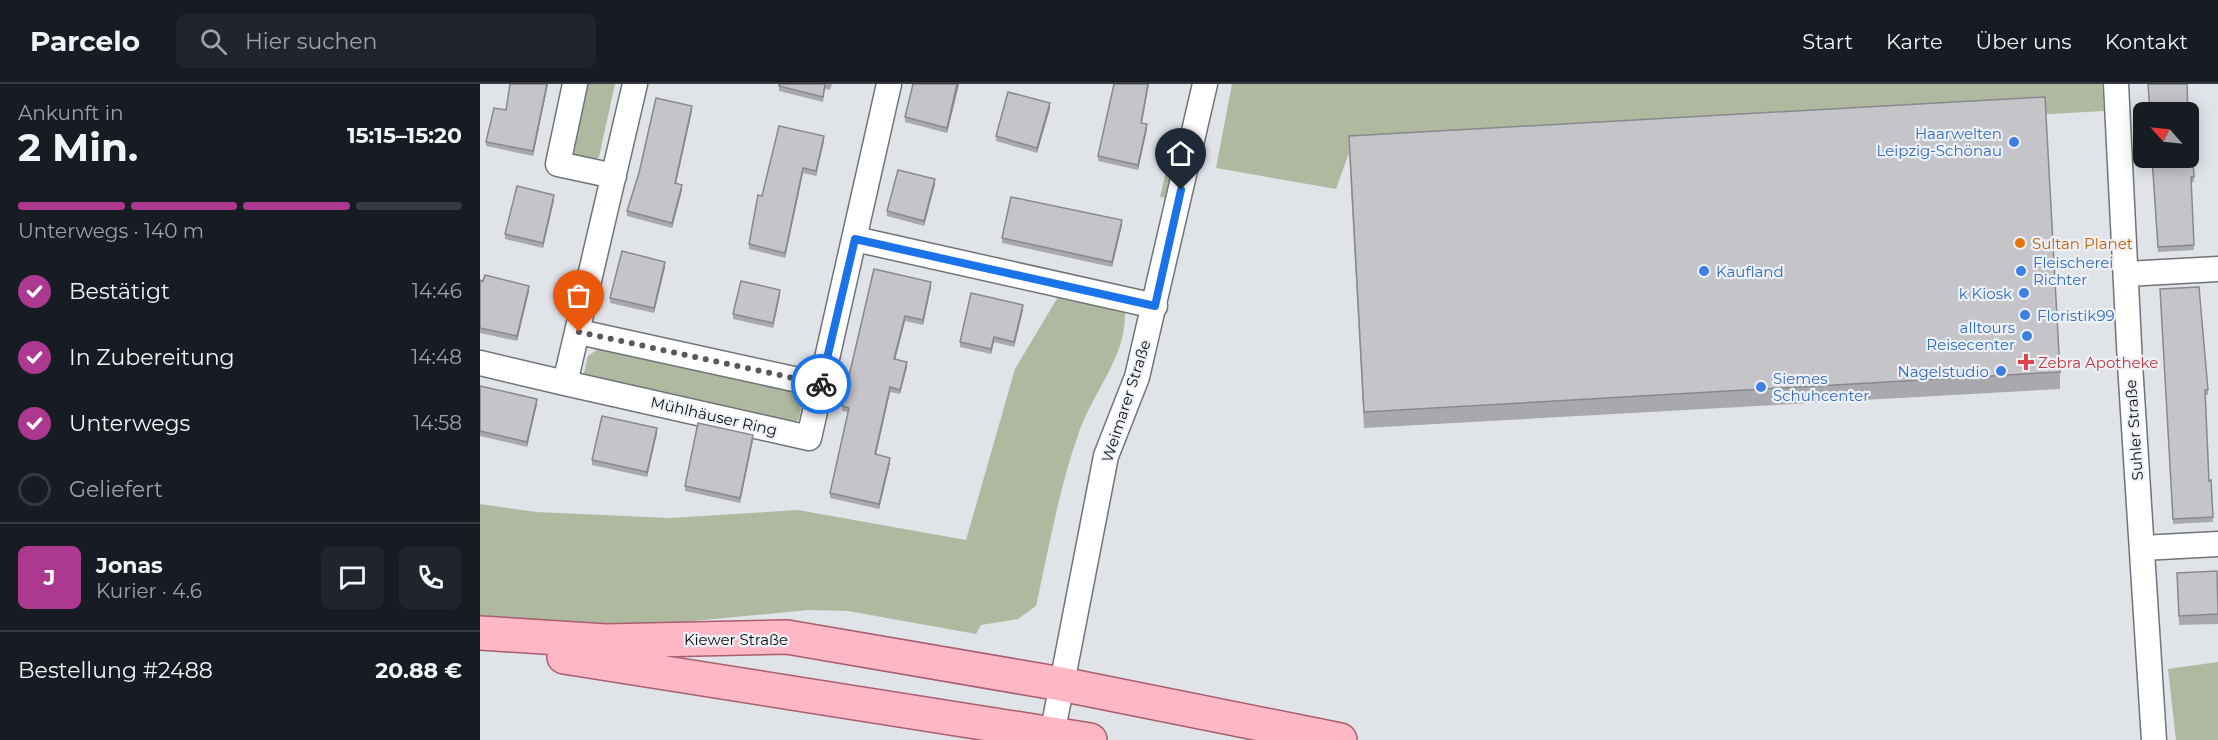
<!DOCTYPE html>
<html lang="de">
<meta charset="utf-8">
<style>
:root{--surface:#171b24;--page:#20242c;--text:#f1f3f6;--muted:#9ea1a6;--line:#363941;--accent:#ac3890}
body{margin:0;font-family:Montserrat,sans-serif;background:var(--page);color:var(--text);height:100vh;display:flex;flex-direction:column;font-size:22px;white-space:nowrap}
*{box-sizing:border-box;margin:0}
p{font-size:20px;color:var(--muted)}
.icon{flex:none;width:33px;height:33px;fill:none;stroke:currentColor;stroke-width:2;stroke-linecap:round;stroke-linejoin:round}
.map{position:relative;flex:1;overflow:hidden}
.sheet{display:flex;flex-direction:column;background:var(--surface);width:480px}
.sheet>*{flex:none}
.needle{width:39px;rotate:297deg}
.fabs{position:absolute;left:1653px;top:18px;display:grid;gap:12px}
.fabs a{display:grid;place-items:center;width:66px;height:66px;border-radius:9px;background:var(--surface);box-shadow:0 3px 15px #0003;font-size:30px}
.pin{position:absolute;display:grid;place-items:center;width:51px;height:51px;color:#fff;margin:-62px -26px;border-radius:50% 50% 50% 0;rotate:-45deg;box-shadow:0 0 6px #0007}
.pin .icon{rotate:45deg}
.courier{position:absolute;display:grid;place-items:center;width:60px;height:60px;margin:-30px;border:4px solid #1a73e8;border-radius:50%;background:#fff;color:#222;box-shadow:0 2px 8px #0007}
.headline em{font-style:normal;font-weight:700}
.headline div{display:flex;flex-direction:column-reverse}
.headline{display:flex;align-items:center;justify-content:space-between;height:102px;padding:0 18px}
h1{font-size:39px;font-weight:700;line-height:45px}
.bar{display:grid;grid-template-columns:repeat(4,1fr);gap:9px 6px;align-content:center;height:72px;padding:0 18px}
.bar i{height:8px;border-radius:4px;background:var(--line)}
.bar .selected{background:var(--accent)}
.bar p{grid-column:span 4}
.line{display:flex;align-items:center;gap:15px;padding:0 18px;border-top:2px solid var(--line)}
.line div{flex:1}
.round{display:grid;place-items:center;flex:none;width:63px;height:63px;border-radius:9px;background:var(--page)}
ol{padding:0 18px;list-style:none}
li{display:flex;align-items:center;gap:18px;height:66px}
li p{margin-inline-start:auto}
li .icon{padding:6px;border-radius:50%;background:var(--accent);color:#fff;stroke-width:4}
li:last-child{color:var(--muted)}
li i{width:33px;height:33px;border:3px solid var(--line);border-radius:50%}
header{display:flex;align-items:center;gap:36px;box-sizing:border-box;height:84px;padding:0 30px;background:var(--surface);border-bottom:2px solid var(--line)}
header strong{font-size:28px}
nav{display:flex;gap:33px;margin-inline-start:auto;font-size:21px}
.search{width:420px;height:54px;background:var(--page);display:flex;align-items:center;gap:15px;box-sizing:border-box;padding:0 21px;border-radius:9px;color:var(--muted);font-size:22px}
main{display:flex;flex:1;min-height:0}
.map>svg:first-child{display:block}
.green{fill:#afb9a0}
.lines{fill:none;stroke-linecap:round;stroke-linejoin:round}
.street-casing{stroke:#707377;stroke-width:27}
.primary-casing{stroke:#aa5d6d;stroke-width:36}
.street{stroke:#fff;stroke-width:24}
.primary{stroke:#feb8c5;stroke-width:33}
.wall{fill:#a9a9ad}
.shaded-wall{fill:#89898d}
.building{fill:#c4c4c9;stroke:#89898d;stroke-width:1.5}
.done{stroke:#57595c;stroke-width:6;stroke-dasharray:0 10.8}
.route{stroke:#1a73e8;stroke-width:8}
.shop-dot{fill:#3f7fe0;stroke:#edf1f6;stroke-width:2}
.food-dot{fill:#e8710a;stroke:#edf1f6;stroke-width:2}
.health-dot{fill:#e0444e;stroke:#edf1f6;stroke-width:2}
.labels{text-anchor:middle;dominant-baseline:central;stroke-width:4.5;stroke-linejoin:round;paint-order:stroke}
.shop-label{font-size:15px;fill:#366cbe;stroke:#edf1f6;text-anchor:end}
.food-label{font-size:15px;fill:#c56008;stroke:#edf1f6;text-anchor:start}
.health-label{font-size:15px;fill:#be3a42;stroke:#edf1f6;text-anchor:start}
.street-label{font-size:15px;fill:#0d0e10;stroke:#edf1f6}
</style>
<header>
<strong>Parcelo</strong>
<div class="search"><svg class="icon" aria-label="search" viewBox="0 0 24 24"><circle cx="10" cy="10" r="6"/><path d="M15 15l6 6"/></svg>Hier suchen</div>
<nav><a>Start</a><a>Karte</a><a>Über uns</a><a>Kontakt</a></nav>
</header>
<main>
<section class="sheet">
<div class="headline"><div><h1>2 Min.</h1><p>Ankunft in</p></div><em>15:15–15:20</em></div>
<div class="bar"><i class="selected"></i><i class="selected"></i><i class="selected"></i><i></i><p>Unterwegs · 140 m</p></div>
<ol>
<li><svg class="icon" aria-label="check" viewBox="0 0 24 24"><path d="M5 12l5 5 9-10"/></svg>Bestätigt<p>14:46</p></li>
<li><svg class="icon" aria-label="check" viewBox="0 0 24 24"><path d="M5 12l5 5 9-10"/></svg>In Zubereitung<p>14:48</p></li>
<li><svg class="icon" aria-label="check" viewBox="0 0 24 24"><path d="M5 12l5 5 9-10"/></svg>Unterwegs<p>14:58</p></li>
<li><i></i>Geliefert</li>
</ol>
<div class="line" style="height:108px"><b class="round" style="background:var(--accent);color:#fff">J</b><div><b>Jonas</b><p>Kurier · 4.6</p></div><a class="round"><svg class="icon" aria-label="chat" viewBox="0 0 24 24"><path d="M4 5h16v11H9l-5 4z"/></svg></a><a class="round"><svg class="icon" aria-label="phone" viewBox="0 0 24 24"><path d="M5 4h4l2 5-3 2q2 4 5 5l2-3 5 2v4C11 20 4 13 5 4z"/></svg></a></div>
<div class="line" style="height:78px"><div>Bestellung #2488</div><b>20.88 €</b></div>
</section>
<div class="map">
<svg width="1738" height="656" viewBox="0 0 1738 656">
<rect width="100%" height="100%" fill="#e0e4e9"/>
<path class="green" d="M 102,0 L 135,0 L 119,73 L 114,76 L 91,71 Z
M 752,0 L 1622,0 L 1624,27 L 869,69 L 856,105 L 736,84 Z
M 695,48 L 699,58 L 686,114 L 680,113 Z
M 578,213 L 645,229 C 646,273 613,308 599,348 C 579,404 569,464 556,522 L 538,535 L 501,541 L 496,550 L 368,527 L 329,526 L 149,543 L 78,540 L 0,531 L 0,420 L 56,428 L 190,434 L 318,426 L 486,456 L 535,285 Z
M 118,265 L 316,308 L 322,318 L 319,335 L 312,341 L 108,296 L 104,289 L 108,272 Z
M 1738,578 L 1738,656 L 1696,656 L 1688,585 Z"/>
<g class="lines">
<g class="street-casing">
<path id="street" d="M 95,0 L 78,80 L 134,92
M 155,0 L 85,299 L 329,354 L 409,0
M 1636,0 L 1650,280 L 1674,656
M 375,155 L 675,222
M 1646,190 L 1738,185
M 99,248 L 341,301
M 0,279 L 85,299
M 1662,464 L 1738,460
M 571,656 L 626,372 L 657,293 L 725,0"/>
</g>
<g class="primary-casing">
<path id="primary" d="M 0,549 L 126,557 L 307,553 L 581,600 L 860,656
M 84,573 L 610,656"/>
</g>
<use href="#street" class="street"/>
<use href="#primary" class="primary"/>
</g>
<path class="wall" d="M 30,0 L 68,0 L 53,72 L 6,62 L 6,58 L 26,26 Z
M 299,0 L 352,0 L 350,6 L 345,5 L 343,18 L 299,7 Z
M 479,0 L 467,49 L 425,38 L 425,33 Z
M 570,24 L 557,69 L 516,57 L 516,52 Z
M 212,27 L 196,99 L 202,106 L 192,144 L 147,132 L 147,127 Z
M 662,39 L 667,45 L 658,86 L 618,77 L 618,72 Z
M 869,52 L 1580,288 L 1580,305 L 884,344 L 869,69 Z
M 1710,56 L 1712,56 L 1714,98 L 1711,98 L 1714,166 L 1678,168 L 1672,74 Z
M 344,57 L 336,92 L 323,89 L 305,174 L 269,165 L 269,160 L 282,112 Z
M 455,100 L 444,142 L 407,132 L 407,127 Z
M 74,116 L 63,164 L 25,155 L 25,150 Z
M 642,141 L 632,183 L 522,159 L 522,154 Z
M 185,183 L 174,229 L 130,219 L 130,214 Z
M 394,185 L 451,203 L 443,241 L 425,237 L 415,275 L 427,283 L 420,310 L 410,308 L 396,371 L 410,379 L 399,425 L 350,414 L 350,409 L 368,328 L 362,327 L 362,322 Z
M 0,196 L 49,207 L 37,257 L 0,249 Z
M 1680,205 L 1728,306 L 1728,311 L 1725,311 L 1729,397 L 1731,396 L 1733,438 L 1693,440 Z
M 300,211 L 293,244 L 253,235 L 253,230 Z
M 543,226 L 534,263 L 514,258 L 511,270 L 480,263 L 480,258 Z
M 0,302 L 57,320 L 47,363 L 0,352 Z
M 177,349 L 167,393 L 112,381 L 112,376 Z
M 273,356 L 260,419 L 205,407 L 205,402 Z
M 1697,489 L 1738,509 L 1738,540 L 1699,541 Z"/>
<path class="shaded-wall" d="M 67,0 L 68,0 L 53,72 L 53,67 Z
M 477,0 L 479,0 L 467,49 L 467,44 Z
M 668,0 L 669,0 L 661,44 L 661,39 Z
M 570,19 L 570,24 L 557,69 L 557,64 Z
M 212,22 L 212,27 L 195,104 L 195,99 Z
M 667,40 L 667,45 L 658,86 L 658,81 Z
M 344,52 L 344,57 L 336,92 L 336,87 Z
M 323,84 L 323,89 L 305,174 L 305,169 Z
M 455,95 L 455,100 L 444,142 L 444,137 Z
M 202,101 L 202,106 L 192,144 L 192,139 Z
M 74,111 L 74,116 L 63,164 L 63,159 Z
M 642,136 L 642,141 L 632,183 L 632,178 Z
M 185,178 L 185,183 L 174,229 L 174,224 Z
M 451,198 L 451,203 L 443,241 L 443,236 Z
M 49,202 L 49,207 L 37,257 L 37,252 Z
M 300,206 L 300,211 L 293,244 L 293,239 Z
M 543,221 L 543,226 L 534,263 L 534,258 Z
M 425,232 L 425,237 L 414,280 L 414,275 Z
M 514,253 L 514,258 L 511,270 L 511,265 Z
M 427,278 L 427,283 L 420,310 L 420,306 Z
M 410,303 L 410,308 L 395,375 L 395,370 Z
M 57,315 L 57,320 L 47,363 L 47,358 Z
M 177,344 L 177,349 L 167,393 L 167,388 Z
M 273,351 L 273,356 L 260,419 L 260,414 Z
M 410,374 L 410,379 L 399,425 L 399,420 Z"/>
<path class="building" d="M 30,0 L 67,0 L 53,67 L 6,58 L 14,24 L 26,26 Z
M 299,0 L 345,0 L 343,13 L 299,2 Z
M 433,0 L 477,0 L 467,44 L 425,33 Z
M 634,0 L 668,0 L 661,39 L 667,40 L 658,81 L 618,72 Z
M 1668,0 L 1707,0 L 1708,28 L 1670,28 Z
M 528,8 L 570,19 L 557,64 L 516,52 Z
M 1565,13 L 1580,288 L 884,328 L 869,52 Z
M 176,14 L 212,22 L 195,99 L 202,101 L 192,139 L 147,127 L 159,89 Z
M 1708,29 L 1710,56 L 1712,56 L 1714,93 L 1711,93 L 1714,161 L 1678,163 L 1672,74 L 1708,74 Z
M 299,42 L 344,52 L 336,87 L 323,84 L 305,169 L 269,160 L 278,111 L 282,112 Z
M 418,86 L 455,95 L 444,137 L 407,127 Z
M 37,102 L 74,111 L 63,159 L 25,150 Z
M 531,113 L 642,136 L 632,178 L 522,154 Z
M 142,167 L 185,178 L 174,224 L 130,214 Z
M 394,185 L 451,198 L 443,236 L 425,232 L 414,275 L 427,278 L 420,306 L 410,303 L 395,370 L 410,374 L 399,420 L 350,409 L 369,324 L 362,322 Z
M 5,191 L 49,202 L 37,252 L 0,244 L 0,196 L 3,197 Z
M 261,197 L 300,206 L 293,239 L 253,230 Z
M 1719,203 L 1728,306 L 1725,306 L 1729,397 L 1731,396 L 1733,433 L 1693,435 L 1680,205 Z
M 491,209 L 543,221 L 534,258 L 514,253 L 511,265 L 480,258 Z
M 0,302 L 57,315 L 47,358 L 0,347 Z
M 122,332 L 177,344 L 167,388 L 112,376 Z
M 218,339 L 273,351 L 260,414 L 205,402 Z
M 1737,487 L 1738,530 L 1699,532 L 1697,489 Z"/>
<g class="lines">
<path class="done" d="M 99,248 L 341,300"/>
<path class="route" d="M 341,300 L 375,155 L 675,222 L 701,106"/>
</g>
<g class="shop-dot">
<circle cx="1534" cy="58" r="6"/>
<circle cx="1224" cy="187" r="6"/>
<circle cx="1541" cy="187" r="6"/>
<circle cx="1544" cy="209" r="6"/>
<circle cx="1545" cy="231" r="6"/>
<circle cx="1547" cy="252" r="6"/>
<circle cx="1521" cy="287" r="6"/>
<circle cx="1281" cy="303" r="6"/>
</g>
<circle class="food-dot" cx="1540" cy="159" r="6"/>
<path class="health-dot" d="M1543 269h6v6h6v6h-6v6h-6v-6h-6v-6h6z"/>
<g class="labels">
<g class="shop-label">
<text x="1522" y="49">Haarwelten<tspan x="1522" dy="17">Leipzig-Schönau</tspan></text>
<text x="1553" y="178" text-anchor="start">Fleischerei<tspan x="1553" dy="17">Richter</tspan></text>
<text x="1236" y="187" text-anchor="start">Kaufland</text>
<text x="1532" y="209">k Kiosk</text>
<text x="1557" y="231" text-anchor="start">Floristik99</text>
<text x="1535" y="243">alltours<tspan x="1535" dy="17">Reisecenter</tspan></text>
<text x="1509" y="287">Nagelstudio</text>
<text x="1293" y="294" text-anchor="start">Siemes<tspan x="1293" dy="17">Schuhcenter</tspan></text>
</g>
<g class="food-label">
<text x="1552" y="159">Sultan Planet</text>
</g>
<g class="health-label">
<text x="1558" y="278">Zebra Apotheke</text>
</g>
<g class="street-label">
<text transform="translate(646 317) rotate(-72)">Weimarer Straße</text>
<text transform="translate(234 332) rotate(13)">Mühlhäuser Ring</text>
<text transform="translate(1654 346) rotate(-94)">Suhler Straße</text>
<text x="256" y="555">Kiewer Straße</text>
</g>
</g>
</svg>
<div class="fabs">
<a><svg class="needle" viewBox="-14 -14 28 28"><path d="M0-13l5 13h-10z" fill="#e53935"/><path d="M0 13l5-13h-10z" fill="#9ea1a6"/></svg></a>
</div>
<div class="pin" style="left:99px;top:248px;background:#ea580c"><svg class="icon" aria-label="bag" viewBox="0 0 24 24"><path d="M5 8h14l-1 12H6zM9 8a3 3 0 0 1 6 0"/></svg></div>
<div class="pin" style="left:701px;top:106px;background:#1f2937"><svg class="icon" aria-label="home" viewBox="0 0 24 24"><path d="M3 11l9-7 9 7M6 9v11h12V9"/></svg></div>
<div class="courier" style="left:341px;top:300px"><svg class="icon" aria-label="bike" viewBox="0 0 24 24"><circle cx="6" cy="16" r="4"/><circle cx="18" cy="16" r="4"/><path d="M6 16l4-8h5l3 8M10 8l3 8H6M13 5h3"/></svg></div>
</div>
</main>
